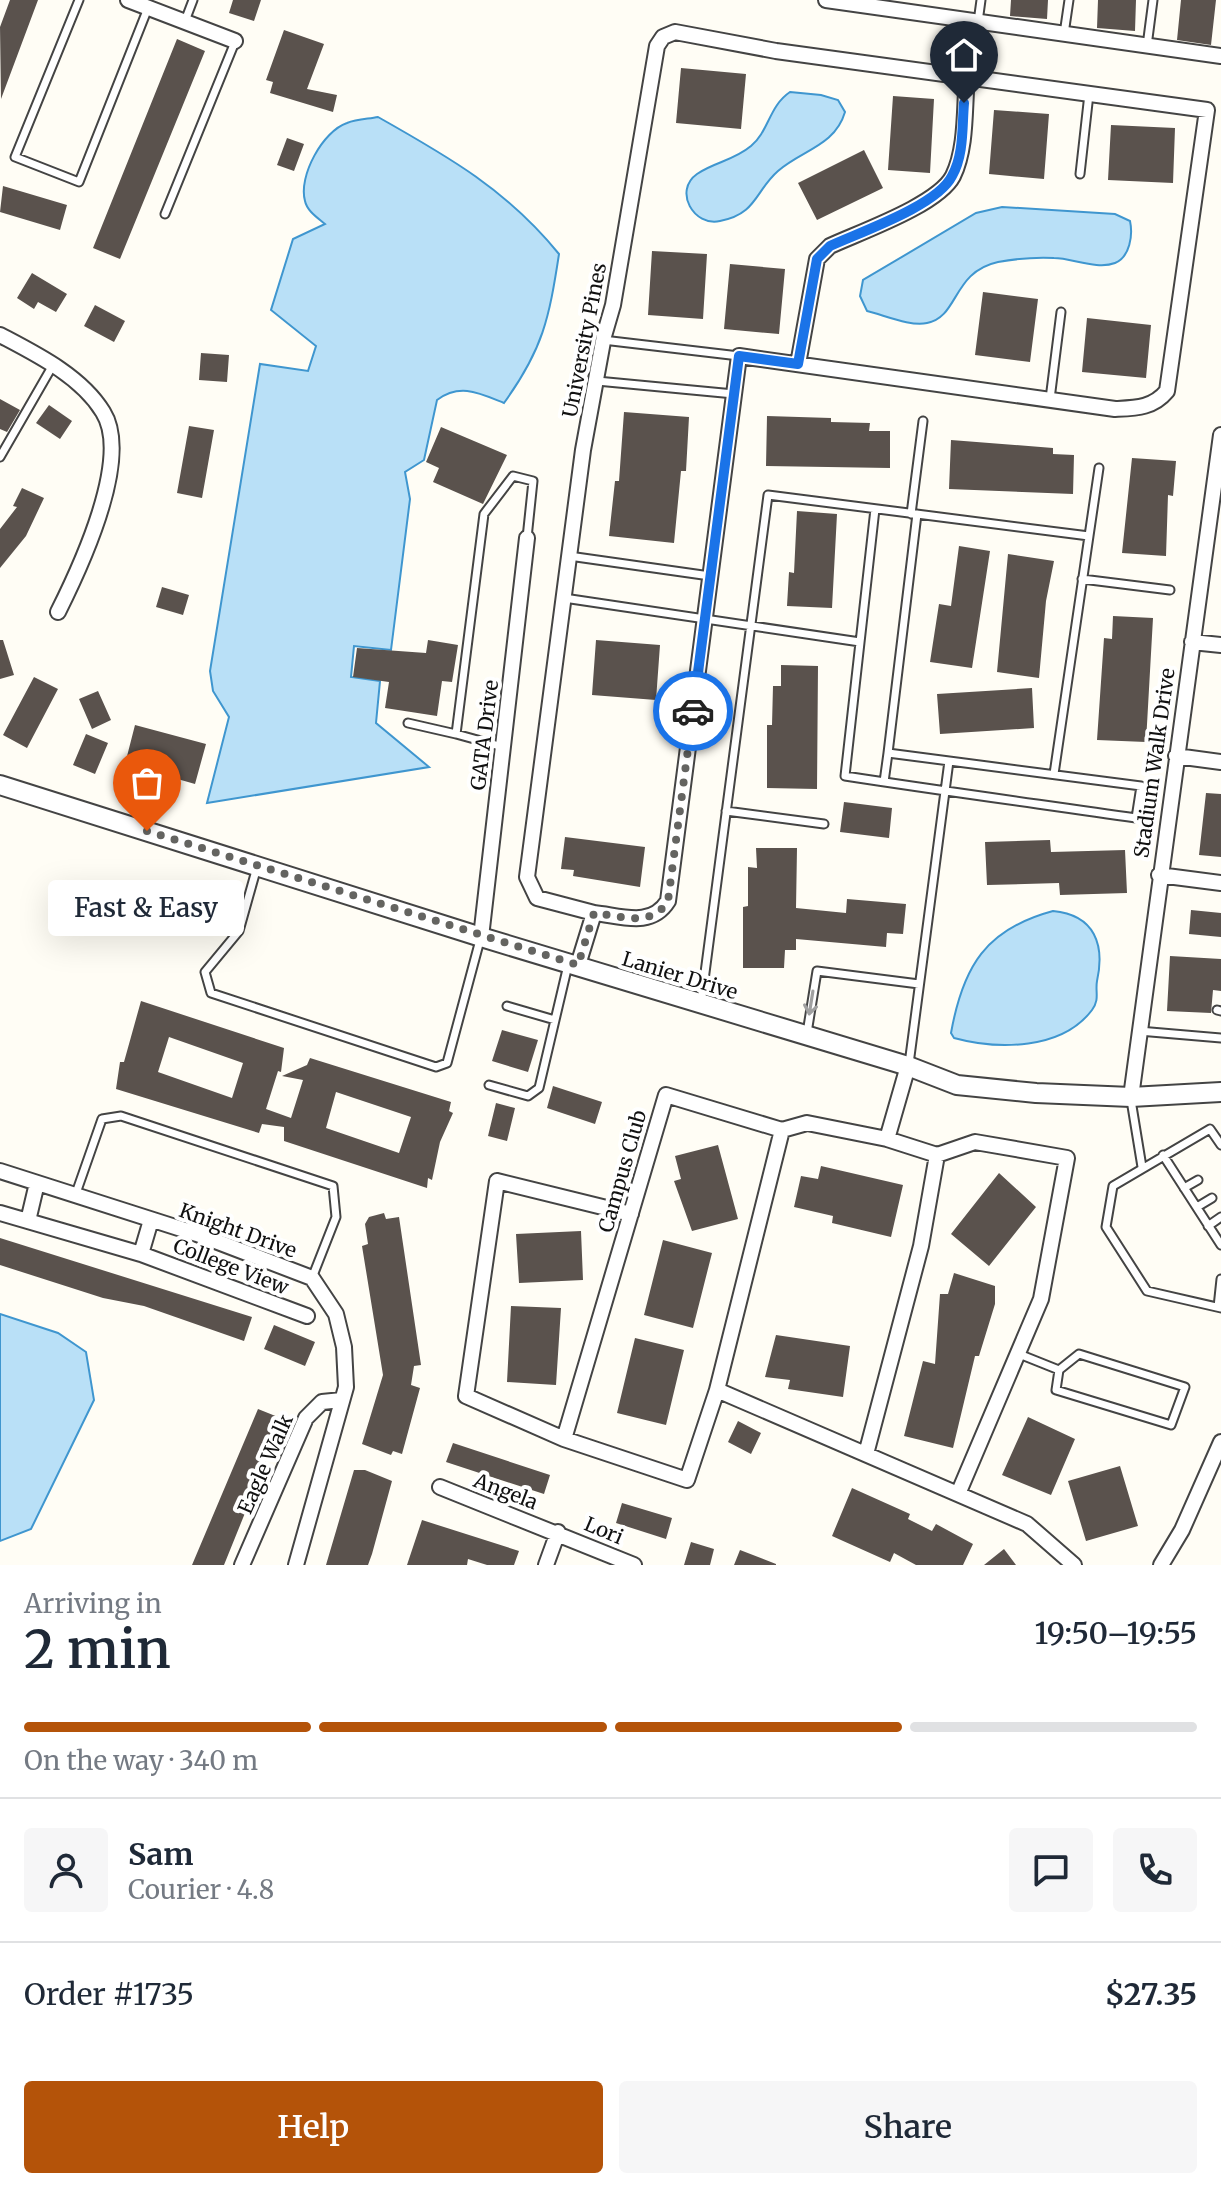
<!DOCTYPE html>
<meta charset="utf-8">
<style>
:root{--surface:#fff;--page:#f6f6f7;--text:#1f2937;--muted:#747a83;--line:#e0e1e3;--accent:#b45309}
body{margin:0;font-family:Merriweather,serif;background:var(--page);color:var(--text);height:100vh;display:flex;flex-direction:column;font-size:30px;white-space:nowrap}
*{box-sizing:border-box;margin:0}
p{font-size:26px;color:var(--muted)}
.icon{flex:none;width:44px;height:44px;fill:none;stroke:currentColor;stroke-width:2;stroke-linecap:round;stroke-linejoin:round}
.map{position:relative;height:1565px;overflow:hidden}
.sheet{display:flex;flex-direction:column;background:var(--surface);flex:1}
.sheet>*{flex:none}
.pin{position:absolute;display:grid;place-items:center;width:68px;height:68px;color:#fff;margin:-82px -34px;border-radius:50% 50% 50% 0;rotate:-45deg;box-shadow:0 0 8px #0007}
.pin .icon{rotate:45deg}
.courier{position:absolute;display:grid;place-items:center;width:80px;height:80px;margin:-40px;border:6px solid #1a73e8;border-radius:50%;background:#fff;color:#222;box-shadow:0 2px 10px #0007}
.bubble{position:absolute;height:56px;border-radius:8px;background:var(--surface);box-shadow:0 8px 32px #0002;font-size:26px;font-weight:600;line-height:56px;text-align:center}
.summary em{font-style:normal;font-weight:600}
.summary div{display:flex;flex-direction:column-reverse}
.summary{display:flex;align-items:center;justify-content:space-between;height:136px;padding:0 24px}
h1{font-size:52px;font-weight:600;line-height:60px}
.bar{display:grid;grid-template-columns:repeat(4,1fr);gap:12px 8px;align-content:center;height:96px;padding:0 24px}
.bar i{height:10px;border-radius:6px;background:var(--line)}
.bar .current{background:var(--accent)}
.bar p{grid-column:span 4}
.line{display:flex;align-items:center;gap:20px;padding:0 24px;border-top:2px solid var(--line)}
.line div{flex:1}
.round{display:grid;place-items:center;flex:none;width:84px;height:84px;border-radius:8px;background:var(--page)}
.primary-button{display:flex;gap:16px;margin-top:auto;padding:16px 24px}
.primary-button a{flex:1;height:92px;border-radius:8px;background:var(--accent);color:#fff;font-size:32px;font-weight:600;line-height:92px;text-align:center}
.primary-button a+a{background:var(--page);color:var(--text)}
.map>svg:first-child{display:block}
.water{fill:#b9e0f7;stroke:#3f96cf;stroke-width:2}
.building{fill:#5a524d;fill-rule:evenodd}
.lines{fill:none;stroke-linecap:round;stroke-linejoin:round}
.service-casing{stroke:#444;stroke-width:11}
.minor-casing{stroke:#444;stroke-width:18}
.tertiary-casing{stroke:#444;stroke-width:22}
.service{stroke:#fff;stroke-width:7}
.minor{stroke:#fff;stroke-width:14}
.tertiary{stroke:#fff;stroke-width:18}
.oneway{stroke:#a0a0a0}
.done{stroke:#646461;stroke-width:8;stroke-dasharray:0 14.4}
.route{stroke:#1a73e8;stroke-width:10}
.labels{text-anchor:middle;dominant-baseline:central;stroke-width:8;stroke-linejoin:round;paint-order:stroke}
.street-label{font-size:20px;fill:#111;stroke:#fff}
</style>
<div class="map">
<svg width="1221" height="1565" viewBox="0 0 1221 1565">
<rect width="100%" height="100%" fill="#fffdf5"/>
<path class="water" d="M 790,92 L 821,95 L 838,100 L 845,112 C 835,146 802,150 778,171 C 755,191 757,214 720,221 C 694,227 673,191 697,174 C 714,162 733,161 751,146 C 769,131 769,106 790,92 Z
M 378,117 C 449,157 507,190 559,254 C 549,319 543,349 504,403 C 479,393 460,383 437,400 L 424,460 L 405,472 L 410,499 L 391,650 L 354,646 L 351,677 L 380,681 L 376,723 L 429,767 L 207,803 L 229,717 L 213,691 L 210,671 L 260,364 L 308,371 L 316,346 L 271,310 L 293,239 L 325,224 C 318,218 307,211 305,201 C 298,176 323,131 347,123 C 357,119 368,119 378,117 Z
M 1002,207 L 1115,214 L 1130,221 C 1133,235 1130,257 1115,263 C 1097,270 1072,258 1054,258 C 1037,257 1015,259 998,262 C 952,272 959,317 927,323 C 911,327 884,315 867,311 L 860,296 L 863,280 L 976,213 Z
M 1053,911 C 1095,915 1105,945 1097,981 C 1095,992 1100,999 1092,1010 C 1062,1050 998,1050 954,1038 L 951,1033 C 963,966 986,929 1053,911 Z
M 0,1314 L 58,1333 L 86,1352 L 94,1400 L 31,1529 L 0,1541 Z"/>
<path class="building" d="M 10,0 L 38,0 L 1,99 L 0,27 Z
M 233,0 L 261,0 L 254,21 L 229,13 Z
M 1011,0 L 1048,0 L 1047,19 L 1010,16 Z
M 1098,0 L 1136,0 L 1135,31 L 1097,28 Z
M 1181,0 L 1216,0 L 1211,45 L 1177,40 Z
M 284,30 L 324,44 L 307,89 L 337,95 L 333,112 L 270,93 L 273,82 L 266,80 Z
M 177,39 L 205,51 L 120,259 L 93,248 Z
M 681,68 L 746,74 L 741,129 L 676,123 Z
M 893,96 L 934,99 L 930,173 L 888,170 Z
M 994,110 L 1049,114 L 1044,179 L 989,174 Z
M 1111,125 L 1175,128 L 1173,183 L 1108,180 Z
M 287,138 L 304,144 L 294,171 L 277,165 Z
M 864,150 L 883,188 L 817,220 L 798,183 Z
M 3,186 L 67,205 L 60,230 L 0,212 Z
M 652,251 L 707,254 L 703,319 L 648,315 Z
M 730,264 L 785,269 L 779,334 L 724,329 Z
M 32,273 L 67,294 L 56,312 L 38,302 L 34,309 L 17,298 Z
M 983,292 L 1038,299 L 1030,362 L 975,355 Z
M 95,305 L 125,321 L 114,342 L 84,326 Z
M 1087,318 L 1151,325 L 1146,378 L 1082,372 Z
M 201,353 L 229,355 L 227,382 L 199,380 Z
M 0,399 L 20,410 L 7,432 L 0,429 Z
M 49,405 L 72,421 L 60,439 L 36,423 Z
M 624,412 L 689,417 L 686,471 L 681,471 L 674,543 L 609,536 L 615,481 L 619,481 Z
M 767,416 L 831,418 L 831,422 L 870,423 L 869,431 L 890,431 L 890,468 L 766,466 Z
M 189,426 L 214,430 L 202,498 L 177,493 Z
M 441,427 L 507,455 L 483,504 L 433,482 L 439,468 L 426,462 Z
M 951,440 L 1053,448 L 1053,454 L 1074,455 L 1073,494 L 949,489 Z
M 1132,458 L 1176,461 L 1173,496 L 1168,495 L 1166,556 L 1122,553 Z
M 22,488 L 44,498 L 26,536 L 0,568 L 0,529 L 17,507 L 13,506 Z
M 797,511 L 837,514 L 832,608 L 787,606 L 789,572 L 794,573 Z
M 959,546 L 990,551 L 972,668 L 930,662 L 939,604 L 951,606 Z
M 1008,554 L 1054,561 L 1046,601 L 1039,678 L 997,672 Z
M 162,587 L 189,595 L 183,615 L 156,607 Z
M 1113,616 L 1153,618 L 1146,742 L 1097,740 L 1104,638 L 1112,639 Z
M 0,640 L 3,640 L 14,675 L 0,679 Z
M 428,640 L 458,645 L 452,682 L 442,681 L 437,716 L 385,708 L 389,682 L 353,677 L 357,648 L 426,653 Z
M 596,640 L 660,645 L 656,700 L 592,695 Z
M 781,665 L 818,666 L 817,789 L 767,788 L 767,725 L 772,725 L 773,686 L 781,686 Z
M 34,677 L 58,689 L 27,748 L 3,735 Z
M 1032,688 L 1034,728 L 940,734 L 937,694 Z
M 98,691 L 111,720 L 92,729 L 79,699 Z
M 135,725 L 206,744 L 195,784 L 125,764 Z
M 86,734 L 108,743 L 95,774 L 73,765 Z
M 1206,793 L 1221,794 L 1221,857 L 1199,855 Z
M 844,802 L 892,808 L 889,838 L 840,832 Z
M 565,837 L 645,847 L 640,887 L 573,876 L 574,870 L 561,869 Z
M 1050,840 L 1051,852 L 1125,850 L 1127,893 L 1060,895 L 1059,883 L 987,885 L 985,842 Z
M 756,848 L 797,848 L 796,908 L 846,913 L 847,899 L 906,904 L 903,934 L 887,933 L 886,947 L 796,939 L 796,950 L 785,950 L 784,968 L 743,968 L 743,907 L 748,906 L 748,867 L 757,868 Z
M 1191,910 L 1221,913 L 1221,937 L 1189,934 Z
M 1170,956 L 1221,959 L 1221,991 L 1213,990 L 1211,1013 L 1167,1011 Z
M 141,1001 L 284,1048 L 281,1072 L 278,1071 L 266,1109 L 291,1118 L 303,1080 L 282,1076 L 307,1065 L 310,1058 L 451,1102 L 449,1111 L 453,1113 L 440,1142 L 432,1180 L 428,1178 L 427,1188 L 284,1141 L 284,1127 L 262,1124 L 259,1133 L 116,1089 L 120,1062 L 124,1062 ZM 169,1037 L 243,1063 L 232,1098 L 158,1072 ZM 336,1092 L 411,1117 L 399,1153 L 326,1128 Z
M 502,1030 L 538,1040 L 528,1072 L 492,1061 Z
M 553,1086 L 602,1102 L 595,1124 L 547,1108 Z
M 496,1103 L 515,1108 L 507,1141 L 488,1136 Z
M 718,1145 L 738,1219 L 692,1231 L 674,1181 L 681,1179 L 675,1156 Z
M 821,1166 L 903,1185 L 891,1237 L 832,1223 L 833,1216 L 794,1207 L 801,1176 L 818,1179 Z
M 999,1173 L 1036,1207 L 989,1266 L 951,1234 Z
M 384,1213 L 386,1219 L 399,1217 L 421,1365 L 414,1366 L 411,1385 L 420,1388 L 402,1454 L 393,1451 L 391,1455 L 362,1444 L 383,1375 L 362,1246 L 368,1244 L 365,1224 L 369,1217 Z
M 581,1231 L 583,1280 L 519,1283 L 516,1234 Z
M 0,1238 L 252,1317 L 244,1341 L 144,1306 L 103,1298 L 0,1265 Z
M 663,1240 L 712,1253 L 693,1328 L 644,1315 Z
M 954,1273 L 995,1286 L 995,1304 L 979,1356 L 975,1356 L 953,1448 L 904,1436 L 923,1361 L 935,1364 L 940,1294 L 948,1294 Z
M 511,1306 L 561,1308 L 556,1385 L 507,1382 Z
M 274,1325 L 315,1342 L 305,1366 L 264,1349 Z
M 776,1335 L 850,1346 L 843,1397 L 788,1389 L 790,1380 L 765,1377 Z
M 635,1338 L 684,1350 L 666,1425 L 617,1413 Z
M 258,1409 L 283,1419 L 224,1565 L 192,1565 Z
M 1028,1417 L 1075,1439 L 1051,1495 L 1002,1475 Z
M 738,1421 L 761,1433 L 751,1454 L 728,1442 Z
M 453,1443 L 550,1475 L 544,1494 L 446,1462 Z
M 1120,1466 L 1138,1526 L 1086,1541 L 1068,1481 Z
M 354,1470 L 365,1470 L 392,1481 L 372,1554 L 368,1565 L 326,1565 Z
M 852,1488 L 910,1514 L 908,1519 L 932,1531 L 936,1524 L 973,1544 L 963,1565 L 916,1565 L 894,1553 L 890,1562 L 832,1536 Z
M 622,1503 L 672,1518 L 666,1539 L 616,1523 Z
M 422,1520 L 519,1551 L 514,1565 L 487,1565 L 468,1559 L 467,1565 L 407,1565 Z
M 691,1542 L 714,1549 L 710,1565 L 684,1565 Z
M 1004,1549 L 1016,1565 L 984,1565 Z
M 740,1550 L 776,1564 L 776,1565 L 734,1565 Z"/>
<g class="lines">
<g class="service-casing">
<path id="service" d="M 79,0 L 15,157 L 79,182 L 148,8
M 185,21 L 193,0
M 978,22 L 981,0
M 1064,34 L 1069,0
M 1147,46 L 1153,0
M 1080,174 L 1089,94
M 165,214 L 235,42
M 603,340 L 739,356
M 597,381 L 734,394
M 1050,399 L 1061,312
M 0,457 L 53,365
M 875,509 L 845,776 C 942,791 1039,804 1136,818 L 1141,786 L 888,753 L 884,782
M 911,514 L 923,421
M 569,556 L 710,576
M 1082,579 L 1170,590
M 564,598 L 860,642
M 408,723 L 456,734
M 503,747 L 456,734 L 484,514 L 513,476 L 533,481 L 527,538
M 888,753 L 917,514
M 1054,774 L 1089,536
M 726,811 L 824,824
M 257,867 L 239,931 L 205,972 L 211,993 L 436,1067 L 447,1063 L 480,940
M 701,1003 L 768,495 L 1089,536 L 1099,468
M 507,1006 L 555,1020
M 1217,1010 L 1221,1011
M 1139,1031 L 1221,1038
M 807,1033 L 817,971 L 919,984
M 909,1064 L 949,761
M 489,1085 L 528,1096 L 539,1088 L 568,965
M 1131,1100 L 1142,1167
M 1221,1145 L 1210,1129 L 1113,1186 L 1106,1227 L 1147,1291 L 1221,1308
M 1163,1155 L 1221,1245
M 1184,1188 L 1198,1180
M 75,1196 L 102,1119 L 121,1116 L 333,1186 L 336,1217 L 312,1278
M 1197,1207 L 1212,1198
M 1208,1226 L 1221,1217
M 1218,1307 L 1221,1279
M 1019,1354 L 1059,1370 L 1079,1354 L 1185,1387 L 1171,1425 L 1056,1390 L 1059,1370"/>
</g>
<g class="minor-casing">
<path id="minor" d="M 128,0 L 235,41
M 826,0 L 1221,56
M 0,335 C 36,354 81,376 103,412 C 132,458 80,568 58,612
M 798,364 L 817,259 L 830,246 C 860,232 938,205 953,176 C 967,147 964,108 967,77
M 1192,642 L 1221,645
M 1176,756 L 1221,762
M 1159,875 L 1221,883
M 481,937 L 527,538
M 578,965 L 594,913 L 537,898 L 527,877 L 583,450 L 604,336 L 613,305 L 657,46 L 663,37 L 675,32 L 776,51 L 1207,110 L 1167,391 C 1153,408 1136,408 1115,409 L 739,356 L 668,901 C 651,928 622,916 594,913
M 1131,1097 L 1221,435
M 887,1139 L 908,1066
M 0,1171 L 197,1234 L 312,1278 L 336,1314 L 344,1347 L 346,1387 L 296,1565
M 0,1213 L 141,1254 L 307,1316
M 28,1221 L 37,1183
M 141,1254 L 151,1220
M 717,1390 L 782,1130
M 564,1439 L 466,1396 L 497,1181 L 631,1214
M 866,1454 L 921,1246 L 937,1155
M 440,1487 L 634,1565
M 958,1494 L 1041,1299 L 1067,1158 L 975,1142 L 937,1155 L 887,1139 L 807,1123 L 782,1130 L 666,1095 L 564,1439 L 687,1480 L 717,1390 L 1027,1524 L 1074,1565
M 242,1565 L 306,1418 L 322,1402 L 342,1400
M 546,1565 L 558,1532
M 1161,1565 L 1182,1530 L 1221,1442"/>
</g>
<g class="tertiary-casing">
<path id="tertiary" d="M 0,785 L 481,937 L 908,1066 L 957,1085 L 1036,1093 L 1131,1097 L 1221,1092"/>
</g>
<use href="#service" class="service"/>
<use href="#minor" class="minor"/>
<use href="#tertiary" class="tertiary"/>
</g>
<defs><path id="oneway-shaft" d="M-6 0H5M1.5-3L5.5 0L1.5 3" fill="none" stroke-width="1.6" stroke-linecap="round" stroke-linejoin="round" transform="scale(2)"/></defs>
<use class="oneway" href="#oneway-shaft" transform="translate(811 1003) rotate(99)"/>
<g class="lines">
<path class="done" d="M 147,831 L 578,965 L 594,913 C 622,916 651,928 668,901 L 693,711"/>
<path class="route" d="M 693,711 L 739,356 L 798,364 L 817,259 L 830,246 C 860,232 937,206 952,176 C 964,155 962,127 964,103"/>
</g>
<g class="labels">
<g class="street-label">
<text transform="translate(584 340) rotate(-79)">University Pines</text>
<text transform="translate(484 735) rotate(-83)">GATA Drive</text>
<text transform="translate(1154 763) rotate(-82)">Stadium Walk Drive</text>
<text transform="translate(680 975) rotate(17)">Lanier Drive</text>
<text transform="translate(622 1171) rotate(-74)">Campus Club</text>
<text transform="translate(238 1230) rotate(20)">Knight Drive</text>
<text transform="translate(231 1266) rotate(21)">College View</text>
<text transform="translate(265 1464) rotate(-66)">Eagle Walk</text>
<text transform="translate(506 1491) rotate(21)">Angela</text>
<text transform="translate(604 1530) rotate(23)">Lori</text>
</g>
</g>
</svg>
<div class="pin" style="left:147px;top:831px;background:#ea580c"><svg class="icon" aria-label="bag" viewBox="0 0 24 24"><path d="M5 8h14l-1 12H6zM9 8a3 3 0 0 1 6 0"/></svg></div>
<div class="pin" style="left:964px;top:103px;background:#1f2937"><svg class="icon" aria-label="home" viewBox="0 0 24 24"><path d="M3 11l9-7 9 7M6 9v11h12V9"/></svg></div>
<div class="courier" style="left:693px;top:711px"><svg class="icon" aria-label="car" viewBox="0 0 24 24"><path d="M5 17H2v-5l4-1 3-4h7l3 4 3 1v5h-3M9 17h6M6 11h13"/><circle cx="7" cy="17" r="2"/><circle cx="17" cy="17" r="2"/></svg></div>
<div class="bubble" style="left:48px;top:880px;width:196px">Fast &amp; Easy</div>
</div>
<section class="sheet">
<div class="summary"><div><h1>2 min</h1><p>Arriving in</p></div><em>19:50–19:55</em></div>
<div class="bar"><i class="current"></i><i class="current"></i><i class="current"></i><i></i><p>On the way · 340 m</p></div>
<div class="line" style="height:144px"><a class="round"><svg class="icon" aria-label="person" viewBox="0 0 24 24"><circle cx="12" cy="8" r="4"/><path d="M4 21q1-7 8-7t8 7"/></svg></a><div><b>Sam</b><p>Courier · 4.8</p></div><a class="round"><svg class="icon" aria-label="chat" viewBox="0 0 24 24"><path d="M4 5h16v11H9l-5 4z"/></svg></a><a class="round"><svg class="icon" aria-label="phone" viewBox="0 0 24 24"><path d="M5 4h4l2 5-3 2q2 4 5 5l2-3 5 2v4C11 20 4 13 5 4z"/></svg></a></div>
<div class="line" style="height:104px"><div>Order #1735</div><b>$27.35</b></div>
<div class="primary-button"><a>Help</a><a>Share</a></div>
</section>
